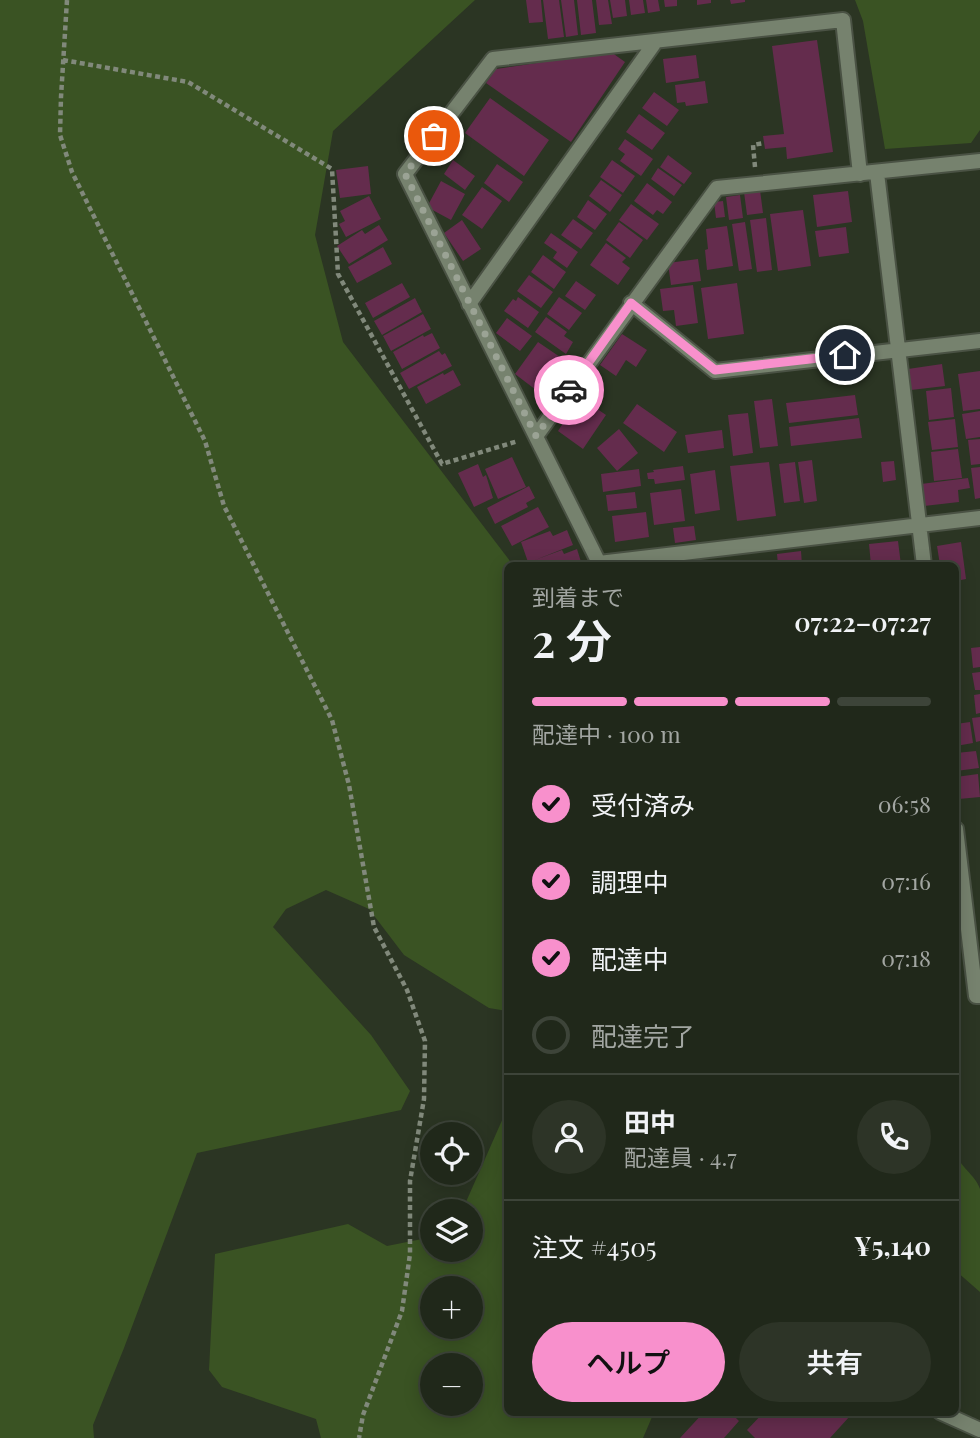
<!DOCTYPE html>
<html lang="ja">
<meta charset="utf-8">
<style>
:root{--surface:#20281a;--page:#2d3427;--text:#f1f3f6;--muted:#a2a6a2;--line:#3d4439;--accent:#f890cc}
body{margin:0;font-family:"Playfair Display","Noto Sans JP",serif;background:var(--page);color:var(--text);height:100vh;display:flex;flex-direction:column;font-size:26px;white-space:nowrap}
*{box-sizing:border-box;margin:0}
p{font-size:23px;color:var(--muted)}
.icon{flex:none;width:38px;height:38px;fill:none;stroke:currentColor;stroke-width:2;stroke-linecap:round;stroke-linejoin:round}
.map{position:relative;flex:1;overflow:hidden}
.details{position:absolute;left:504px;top:562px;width:455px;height:854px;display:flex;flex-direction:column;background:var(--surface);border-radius:10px;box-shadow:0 4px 18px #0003,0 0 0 2px var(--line)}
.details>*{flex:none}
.controls{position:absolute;left:420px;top:1122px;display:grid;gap:14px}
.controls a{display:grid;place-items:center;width:63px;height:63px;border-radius:50%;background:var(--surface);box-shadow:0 4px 18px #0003,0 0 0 2px var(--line);font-size:35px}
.pin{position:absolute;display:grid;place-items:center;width:60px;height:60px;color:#fff;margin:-30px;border:4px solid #fff;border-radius:50%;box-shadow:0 2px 7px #0007}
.courier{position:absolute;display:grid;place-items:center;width:70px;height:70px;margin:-35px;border:5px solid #f890cc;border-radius:50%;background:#fff;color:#222;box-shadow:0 2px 9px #0007}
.headline em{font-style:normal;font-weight:600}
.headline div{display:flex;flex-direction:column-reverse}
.headline{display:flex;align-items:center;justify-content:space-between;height:119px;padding:0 28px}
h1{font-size:46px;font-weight:600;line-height:52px}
.bar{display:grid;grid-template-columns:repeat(4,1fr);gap:10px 7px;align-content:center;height:84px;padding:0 28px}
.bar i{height:9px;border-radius:5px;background:var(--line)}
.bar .current{background:var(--accent)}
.bar p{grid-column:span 4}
.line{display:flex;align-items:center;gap:18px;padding:0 28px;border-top:2px solid var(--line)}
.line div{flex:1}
.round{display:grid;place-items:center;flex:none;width:74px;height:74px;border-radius:37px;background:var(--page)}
ol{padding:0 28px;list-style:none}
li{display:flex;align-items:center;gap:21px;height:77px}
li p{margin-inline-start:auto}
li .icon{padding:7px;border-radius:50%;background:var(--accent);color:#111;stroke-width:4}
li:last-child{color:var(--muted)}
li i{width:38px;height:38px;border:4px solid var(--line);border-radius:50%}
.cta{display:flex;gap:14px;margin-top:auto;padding:14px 28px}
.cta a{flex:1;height:80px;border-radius:42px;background:var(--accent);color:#111;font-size:28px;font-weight:600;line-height:80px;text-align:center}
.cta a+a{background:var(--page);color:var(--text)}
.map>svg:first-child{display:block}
.green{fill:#3a5323;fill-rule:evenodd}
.building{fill:#642c4d}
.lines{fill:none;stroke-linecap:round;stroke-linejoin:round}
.street-casing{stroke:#4a5244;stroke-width:18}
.path{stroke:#81897b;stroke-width:4.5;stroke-dasharray:5 3.5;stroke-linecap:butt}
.street{stroke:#76826e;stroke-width:14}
.done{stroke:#9ba395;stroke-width:7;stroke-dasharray:0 12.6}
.route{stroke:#f890cc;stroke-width:9}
</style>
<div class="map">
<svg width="980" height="1438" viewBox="0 0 980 1438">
<rect width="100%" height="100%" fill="#2b3523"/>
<path class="green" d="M 0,0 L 475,0 L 333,131 L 315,235 L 343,342 L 513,565 L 508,565 L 507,1011 L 489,1008 L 404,955 L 369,909 L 326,890 L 286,909 L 273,927 L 371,1035 L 410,1091 L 401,1110 L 197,1153 L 124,1348 L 93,1425 L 94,1438 L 0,1438 Z
M 855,0 L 980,0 L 980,130 L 971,143 L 885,149 L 863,21 Z
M 507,1109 L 508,1412 L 660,1412 L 652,1417 L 643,1438 L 321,1438 L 316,1419 L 222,1387 L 209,1370 L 215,1254 L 348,1224 L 387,1246 L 432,1237 L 432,1250 L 471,1250 L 471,1211 L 462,1211 ZM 471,1288 L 471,1326 L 432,1326 L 432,1288 ZM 471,1365 L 471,1404 L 432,1404 L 432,1365 Z
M 956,1152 C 959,1167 975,1174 980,1189 L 980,1292 L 956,1271 Z"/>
<path class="building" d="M 526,0 L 541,0 L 543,22 L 529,23 Z
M 543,0 L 559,0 L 564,37 L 548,39 Z
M 561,0 L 574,0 L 578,35 L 566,37 Z
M 577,0 L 592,0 L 596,33 L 581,35 Z
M 596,0 L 608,0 L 612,24 L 599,25 Z
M 610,0 L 625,0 L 627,16 L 613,18 Z
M 629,0 L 643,0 L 645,13 L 631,15 Z
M 646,0 L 658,0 L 660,11 L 648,13 Z
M 664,0 L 677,0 L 677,6 L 665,7 Z
M 697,0 L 711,0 L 711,3 L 697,5 Z
M 730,0 L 745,0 L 745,2 L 731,4 Z
M 817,40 L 833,152 L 787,159 L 786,147 L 765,149 L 763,136 L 784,134 L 772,46 Z
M 611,52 L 625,62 L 571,142 L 486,83 L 496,69 Z
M 696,55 L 699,78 L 666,83 L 663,59 Z
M 705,81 L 708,103 L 686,106 L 685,102 L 677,103 L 675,85 Z
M 654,92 L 679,110 L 667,126 L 642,108 Z
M 490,98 L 549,140 L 524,176 L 465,133 Z
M 639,114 L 665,133 L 652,150 L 626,132 Z
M 625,139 L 653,159 L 641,176 L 620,161 L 625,154 L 618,149 Z
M 668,155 L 692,173 L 684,184 L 660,167 Z
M 453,160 L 475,176 L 465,190 L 444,174 Z
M 612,160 L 635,176 L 623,193 L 600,177 Z
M 497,164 L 523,182 L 509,202 L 484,183 Z
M 368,166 L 371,194 L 340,198 L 336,170 Z
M 658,168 L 682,185 L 674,196 L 651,179 Z
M 601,180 L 622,195 L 610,212 L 589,196 Z
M 441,181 L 465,194 L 451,220 L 427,207 Z
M 647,183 L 672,202 L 663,214 L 657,210 L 653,215 L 634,201 Z
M 482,187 L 502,201 L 482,229 L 462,215 Z
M 760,190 L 763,213 L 747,215 L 744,192 Z
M 848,191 L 852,222 L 817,227 L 813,195 Z
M 740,195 L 743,218 L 729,220 L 726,197 Z
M 369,196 L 381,219 L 346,237 L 339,224 L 345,221 L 340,211 Z
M 588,200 L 607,214 L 595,230 L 577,217 Z
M 723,201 L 725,217 L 716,218 L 714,202 Z
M 631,204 L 659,224 L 647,240 L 619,220 Z
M 803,210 L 811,266 L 778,271 L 770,214 Z
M 766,218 L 772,270 L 757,272 L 750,220 Z
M 573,219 L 593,233 L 581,249 L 561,235 Z
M 462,220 L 481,249 L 463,261 L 444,233 Z
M 619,222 L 643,240 L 630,258 L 606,240 Z
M 745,222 L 752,269 L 739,271 L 732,224 Z
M 379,225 L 388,240 L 349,264 L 337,246 L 362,230 L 365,234 Z
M 727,226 L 733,266 L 707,270 L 705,250 L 708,249 L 706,229 Z
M 846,227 L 849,253 L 819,257 L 815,231 Z
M 551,233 L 578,252 L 567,268 L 553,258 L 557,252 L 544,243 Z
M 606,243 L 626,258 L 622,262 L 630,268 L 618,285 L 590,265 Z
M 383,247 L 392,264 L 357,283 L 348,267 Z
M 543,255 L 566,272 L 554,289 L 531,272 Z
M 698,259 L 701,281 L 671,285 L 668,263 Z
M 529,275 L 553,292 L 541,308 L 517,291 Z
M 576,281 L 596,295 L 585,310 L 565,296 Z
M 402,283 L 410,297 L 373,318 L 365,303 Z
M 737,283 L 744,334 L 708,339 L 701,288 Z
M 693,285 L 698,323 L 676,326 L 674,310 L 663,311 L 660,289 Z
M 518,297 L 539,312 L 528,328 L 504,311 L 513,299 L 516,301 Z
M 559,297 L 582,313 L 569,330 L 547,314 Z
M 415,298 L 422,312 L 382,335 L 374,321 Z
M 423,314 L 431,329 L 391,351 L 383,336 Z
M 546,317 L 567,332 L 564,336 L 573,342 L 566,354 L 535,332 Z
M 507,318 L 532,336 L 520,351 L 496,333 Z
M 432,333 L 440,348 L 402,369 L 393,352 L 423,335 L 424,337 Z
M 622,334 L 647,350 L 636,367 L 626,360 L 616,376 L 600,365 Z
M 538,342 L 560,357 L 536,390 L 515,374 Z
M 439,351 L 442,355 L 445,353 L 452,366 L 409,389 L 400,373 Z
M 942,364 L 945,386 L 911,390 L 908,369 Z
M 453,370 L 461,385 L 426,404 L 417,387 L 443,373 L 444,375 Z
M 980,371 L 980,409 L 963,411 L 958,374 Z
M 951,388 L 954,417 L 929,420 L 926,391 Z
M 855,395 L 858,415 L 789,423 L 786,403 Z
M 580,397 L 606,415 L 583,449 L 558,431 Z
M 772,399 L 778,446 L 760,448 L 754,401 Z
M 637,404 L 677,432 L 664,452 L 623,423 Z
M 980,411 L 980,437 L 966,439 L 962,414 Z
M 748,413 L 753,453 L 733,456 L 728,415 Z
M 859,418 L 862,438 L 791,446 L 789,427 Z
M 955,419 L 958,447 L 932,450 L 928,422 Z
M 619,429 L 638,453 L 617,471 L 597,448 Z
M 722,430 L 724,448 L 688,453 L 685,435 Z
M 980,439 L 980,464 L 971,465 L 968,440 Z
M 958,449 L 962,478 L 934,481 L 931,452 Z
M 512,457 L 526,487 L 498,499 L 485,469 Z
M 812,460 L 817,501 L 804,503 L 798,462 Z
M 894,461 L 896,480 L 883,482 L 881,462 Z
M 769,462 L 776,516 L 737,521 L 730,466 Z
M 795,462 L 800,501 L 784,503 L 779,464 Z
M 478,464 L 483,477 L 486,475 L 493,498 L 474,507 L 458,473 Z
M 683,466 L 685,480 L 655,484 L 654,479 L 648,479 L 647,473 L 654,472 L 653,470 Z
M 980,467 L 980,498 L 975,499 L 971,468 Z
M 639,469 L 641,486 L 603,492 L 601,474 Z
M 715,470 L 720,510 L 695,514 L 690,474 Z
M 968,478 L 970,488 L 958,490 L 959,502 L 924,506 L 921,484 Z
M 529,486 L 535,498 L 526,503 L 528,507 L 495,524 L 487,508 Z
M 681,489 L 685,521 L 654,525 L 650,493 Z
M 635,492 L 637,508 L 608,511 L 606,495 Z
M 538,507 L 549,527 L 512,546 L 501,526 Z
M 646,512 L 649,537 L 615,542 L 612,516 Z
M 694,526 L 696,540 L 675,543 L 673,528 Z
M 567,530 L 573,545 L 535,560 L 562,550 L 564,554 L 577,549 L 582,565 L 532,565 L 531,561 L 528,562 L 521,542 L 550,531 L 553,536 Z
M 898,541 L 901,565 L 871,565 L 869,544 Z
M 961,542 L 966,579 L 956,581 L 956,565 L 940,565 L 937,546 Z
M 801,551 L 802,565 L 778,565 L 777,554 Z
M 980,647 L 980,667 L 973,668 L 971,648 Z
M 980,672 L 980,690 L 975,690 L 972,673 Z
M 980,694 L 980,713 L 976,714 L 974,695 Z
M 980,717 L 980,741 L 976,742 L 972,718 Z
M 970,722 L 973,743 L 956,746 L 956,724 Z
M 976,751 L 979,768 L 956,771 L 956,753 Z
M 978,774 L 980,797 L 959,799 L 956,777 Z
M 704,1412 L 730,1412 L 739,1421 L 724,1438 L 680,1438 Z
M 764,1412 L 847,1412 L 850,1416 L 830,1438 L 755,1438 L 747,1430 Z"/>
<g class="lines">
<g class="street-casing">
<path id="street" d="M 877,173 L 924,565
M 860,174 L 843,20 L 493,59 L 405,174 L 599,563 L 980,518
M 631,303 L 715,371 L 980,341
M 469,304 L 656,41
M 536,436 L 717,188 L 980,161
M 956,829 L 976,996 L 980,996
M 940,1412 L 980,1430"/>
</g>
<path class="path" d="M 67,0 L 61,97 L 60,135 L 72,172 L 205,441 L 224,506 L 332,720 L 349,785 L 374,927 L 407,990 L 425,1041 L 424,1099 L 410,1181 L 410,1254 L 402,1311 L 363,1415 L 359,1438
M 63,60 L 188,82 L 332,169 L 338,274 L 442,464 L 518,441
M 755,167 L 753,145 L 764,143"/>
<use href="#street" class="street"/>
</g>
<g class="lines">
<path class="done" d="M 434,136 L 405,174 L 536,436 L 569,390"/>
<path class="route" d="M 569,390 L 631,303 L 715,370 L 845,355"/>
</g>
</svg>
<div class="controls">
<a><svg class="icon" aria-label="locate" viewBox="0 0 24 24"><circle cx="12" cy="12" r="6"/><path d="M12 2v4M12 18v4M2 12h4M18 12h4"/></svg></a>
<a><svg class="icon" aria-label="layers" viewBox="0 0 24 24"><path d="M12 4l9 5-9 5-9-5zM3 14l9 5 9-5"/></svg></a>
<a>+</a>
<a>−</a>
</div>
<div class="pin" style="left:434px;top:136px;background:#ea580c"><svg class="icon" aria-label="bag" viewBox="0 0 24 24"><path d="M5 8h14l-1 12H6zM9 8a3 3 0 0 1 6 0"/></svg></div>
<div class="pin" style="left:845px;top:355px;background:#1f2937"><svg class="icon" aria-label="home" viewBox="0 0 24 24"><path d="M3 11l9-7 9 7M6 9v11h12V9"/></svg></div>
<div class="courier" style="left:569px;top:390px"><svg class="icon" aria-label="car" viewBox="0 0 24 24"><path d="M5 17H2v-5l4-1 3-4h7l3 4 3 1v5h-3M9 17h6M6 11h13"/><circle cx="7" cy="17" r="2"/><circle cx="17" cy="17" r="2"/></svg></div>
<section class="details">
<div class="headline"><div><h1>2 分</h1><p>到着まで</p></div><em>07:22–07:27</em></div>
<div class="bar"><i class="current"></i><i class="current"></i><i class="current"></i><i></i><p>配達中 · 100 m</p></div>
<ol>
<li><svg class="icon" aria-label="check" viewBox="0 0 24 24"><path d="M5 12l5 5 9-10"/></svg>受付済み<p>06:58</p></li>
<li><svg class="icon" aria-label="check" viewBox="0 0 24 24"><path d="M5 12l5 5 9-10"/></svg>調理中<p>07:16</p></li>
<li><svg class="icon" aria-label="check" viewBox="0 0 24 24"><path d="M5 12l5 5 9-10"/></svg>配達中<p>07:18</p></li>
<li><i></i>配達完了</li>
</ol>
<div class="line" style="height:126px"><a class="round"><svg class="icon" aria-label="person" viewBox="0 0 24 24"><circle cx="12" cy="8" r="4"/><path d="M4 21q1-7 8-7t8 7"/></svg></a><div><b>田中</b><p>配達員 · 4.7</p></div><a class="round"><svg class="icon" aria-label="phone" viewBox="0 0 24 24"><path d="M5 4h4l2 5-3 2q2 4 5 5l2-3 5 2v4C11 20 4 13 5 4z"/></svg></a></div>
<div class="line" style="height:91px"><div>注文 #4505</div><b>¥5,140</b></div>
<div class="cta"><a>ヘルプ</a><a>共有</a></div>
</section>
</div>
